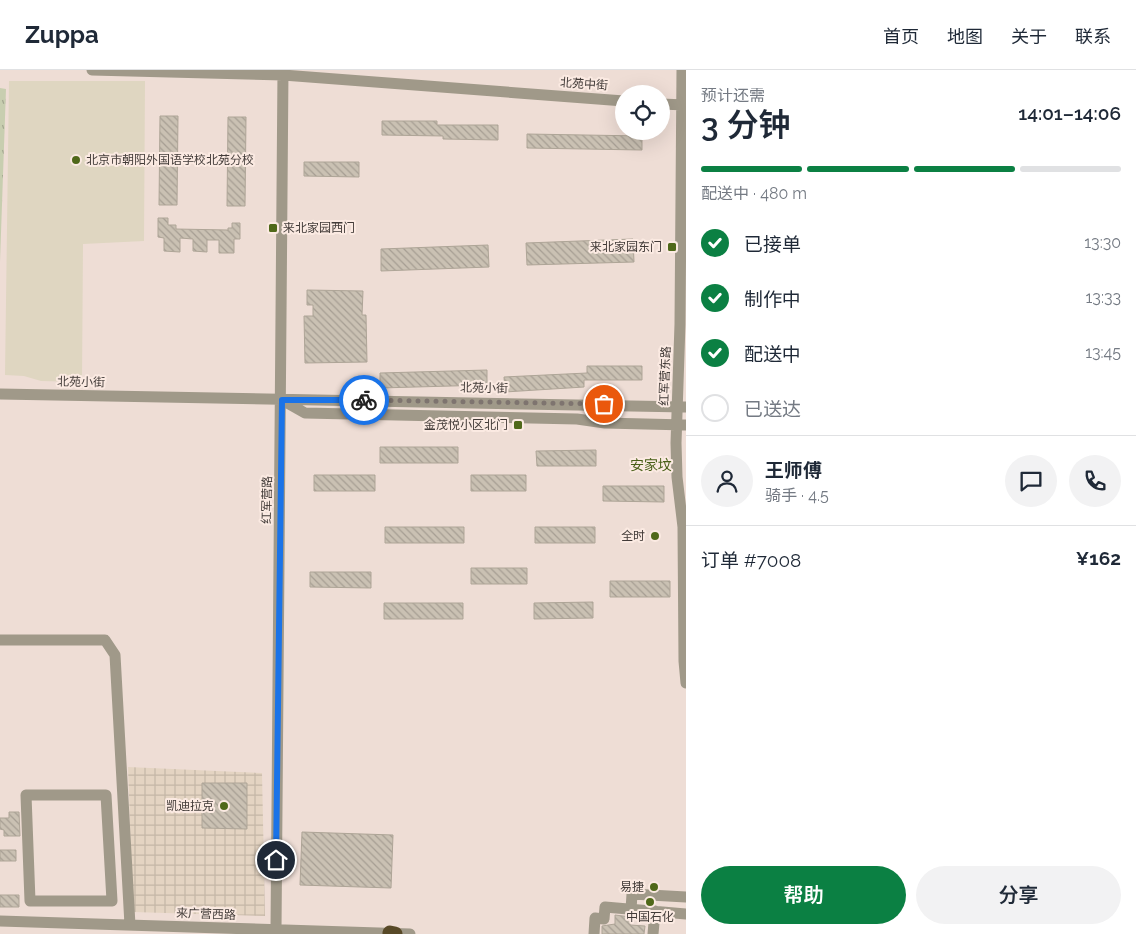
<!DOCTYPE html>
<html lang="zh">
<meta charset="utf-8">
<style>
:root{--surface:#fff;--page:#f2f2f3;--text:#1f2937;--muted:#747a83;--line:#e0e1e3;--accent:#0b8043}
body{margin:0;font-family:Raleway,"Noto Sans SC",sans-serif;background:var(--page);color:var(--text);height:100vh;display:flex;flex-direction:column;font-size:19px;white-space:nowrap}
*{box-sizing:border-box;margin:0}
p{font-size:16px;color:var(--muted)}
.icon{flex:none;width:28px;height:28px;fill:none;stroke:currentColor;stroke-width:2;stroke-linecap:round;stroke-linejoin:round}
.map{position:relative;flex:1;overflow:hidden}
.drawer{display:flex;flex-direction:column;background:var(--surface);width:450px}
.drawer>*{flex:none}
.fabs{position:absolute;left:615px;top:15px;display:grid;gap:10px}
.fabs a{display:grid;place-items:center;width:55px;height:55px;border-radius:50%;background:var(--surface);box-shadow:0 5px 20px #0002;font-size:25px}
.pin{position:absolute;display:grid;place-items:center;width:42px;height:42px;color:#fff;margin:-21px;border:2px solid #fff;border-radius:50%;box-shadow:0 1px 5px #0007}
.courier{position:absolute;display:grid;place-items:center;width:50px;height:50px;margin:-25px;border:4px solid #1a73e8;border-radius:50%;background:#fff;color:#222;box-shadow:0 1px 6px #0007}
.head em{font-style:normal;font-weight:600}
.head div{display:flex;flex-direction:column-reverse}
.head{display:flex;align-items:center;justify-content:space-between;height:85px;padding:0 15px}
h1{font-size:32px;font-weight:600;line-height:38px}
.bar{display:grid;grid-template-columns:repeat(4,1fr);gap:8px 5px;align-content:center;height:60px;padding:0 15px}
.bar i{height:6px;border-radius:4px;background:var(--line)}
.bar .selected{background:var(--accent)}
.bar p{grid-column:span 4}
.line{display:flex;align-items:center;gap:12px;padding:0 15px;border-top:1px solid var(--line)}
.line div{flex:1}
.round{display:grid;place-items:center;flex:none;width:52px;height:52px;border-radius:26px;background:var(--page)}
ol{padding:0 15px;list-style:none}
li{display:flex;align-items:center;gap:15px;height:55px}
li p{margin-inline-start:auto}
li .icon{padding:5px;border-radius:50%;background:var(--accent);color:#fff;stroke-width:4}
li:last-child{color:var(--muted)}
li i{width:28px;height:28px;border:2px solid var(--line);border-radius:50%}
.cta{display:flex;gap:10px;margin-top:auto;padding:10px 15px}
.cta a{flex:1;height:58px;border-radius:30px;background:var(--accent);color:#fff;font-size:20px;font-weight:600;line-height:58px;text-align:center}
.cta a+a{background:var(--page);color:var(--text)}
header{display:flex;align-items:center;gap:30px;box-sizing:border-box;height:70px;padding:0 25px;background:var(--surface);border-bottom:1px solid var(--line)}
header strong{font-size:24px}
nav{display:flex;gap:28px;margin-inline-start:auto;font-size:18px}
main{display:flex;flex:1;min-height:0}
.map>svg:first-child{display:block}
.industrial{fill:url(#industrial-grid)}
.education{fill:#dfd6c1}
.grass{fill:url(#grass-tufts)}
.building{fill:url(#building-back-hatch);stroke:#aea597}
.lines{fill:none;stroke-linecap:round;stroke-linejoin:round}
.minor{stroke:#a09989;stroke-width:11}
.highway{stroke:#584927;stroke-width:15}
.done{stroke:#7e746f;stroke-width:5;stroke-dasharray:0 9}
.route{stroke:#1a73e8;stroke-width:6}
.poi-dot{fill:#4f6819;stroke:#fbeae2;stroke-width:2}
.labels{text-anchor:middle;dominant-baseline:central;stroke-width:4;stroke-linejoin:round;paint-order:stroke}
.street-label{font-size:12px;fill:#423b38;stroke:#fbeae2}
.poi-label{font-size:12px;fill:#423b38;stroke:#fbeae2;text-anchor:end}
.neighbourhood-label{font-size:14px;fill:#496019;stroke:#fbeae2}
</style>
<header>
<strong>Zuppa</strong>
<nav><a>首页</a><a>地图</a><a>关于</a><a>联系</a></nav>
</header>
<main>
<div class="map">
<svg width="686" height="864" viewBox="0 0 686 864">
<defs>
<pattern id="industrial-grid" width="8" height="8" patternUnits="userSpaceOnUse" patternTransform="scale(1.25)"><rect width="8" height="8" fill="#e4d4c2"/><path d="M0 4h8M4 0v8" fill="none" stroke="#c5b7a7"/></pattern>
<pattern id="grass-tufts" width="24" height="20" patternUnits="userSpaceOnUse" patternTransform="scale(1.25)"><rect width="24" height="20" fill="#c8ceb0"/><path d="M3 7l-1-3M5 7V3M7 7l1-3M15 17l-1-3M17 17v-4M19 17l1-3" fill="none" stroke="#a4a890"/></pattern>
<pattern id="building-back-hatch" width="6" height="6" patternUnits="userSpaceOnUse" patternTransform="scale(1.25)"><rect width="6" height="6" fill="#cac1b3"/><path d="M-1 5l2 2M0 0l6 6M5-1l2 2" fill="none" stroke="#a69e93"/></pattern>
</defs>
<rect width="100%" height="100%" fill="#eeddd5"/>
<path class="industrial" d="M 128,697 L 262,703 L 265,846 L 133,842 Z"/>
<path class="education" d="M 9,11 L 145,11 L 144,171 L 83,174 L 82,312 L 41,311 L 24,306 L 5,305 Z"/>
<path class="grass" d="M 0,18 L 6,19 L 0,192 Z"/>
<path class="building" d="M 160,46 L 178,46 L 177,135 L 159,135 Z
M 228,47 L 246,47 L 245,136 L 227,136 Z
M 382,51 L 437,51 L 437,55 L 498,55 L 498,70 L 443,69 L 443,66 L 382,65 Z
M 527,64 L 642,66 L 642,80 L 527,78 Z
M 304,92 L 359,92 L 359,107 L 304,106 Z
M 158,148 L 168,148 L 168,155 L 176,155 L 176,159 L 228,160 L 228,158 L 232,158 L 232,153 L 240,153 L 240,169 L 234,169 L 234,183 L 219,183 L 219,170 L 207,170 L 207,182 L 193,181 L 193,169 L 180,168 L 180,182 L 164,181 L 164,168 L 158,167 Z
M 633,169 L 634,192 L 527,195 L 526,173 Z
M 488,175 L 489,197 L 381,201 L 381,179 Z
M 307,220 L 363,221 L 362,245 L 366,245 L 367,292 L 305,293 L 304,246 L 313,246 L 313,235 L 307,235 Z
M 587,296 L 642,296 L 642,310 L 584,310 L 584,317 L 505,322 L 504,307 L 587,303 Z
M 487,300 L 487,315 L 380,318 L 380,303 Z
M 380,377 L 458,377 L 458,393 L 380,393 Z
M 596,380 L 596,396 L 537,396 L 536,381 Z
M 314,405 L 375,405 L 375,421 L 314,421 Z
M 471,405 L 526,405 L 526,421 L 471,421 Z
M 603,416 L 664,416 L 664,432 L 603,431 Z
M 385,457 L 464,457 L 464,473 L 385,473 Z
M 535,457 L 595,457 L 595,473 L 535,473 Z
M 471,498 L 527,498 L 527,514 L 471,514 Z
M 310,502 L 371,502 L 371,518 L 310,517 Z
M 610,511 L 670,511 L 670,527 L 610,527 Z
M 593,532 L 593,548 L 534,549 L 534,533 Z
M 384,533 L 463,533 L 463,549 L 384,549 Z
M 202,713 L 247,713 L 247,759 L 202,758 Z
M 9,742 L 19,742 L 20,766 L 4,766 L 4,760 L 0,759 L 0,748 L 9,748 Z
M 302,762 L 393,765 L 391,818 L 300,815 Z
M 0,780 L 16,780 L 16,791 L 0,791 Z
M 0,825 L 19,825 L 19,837 L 0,837 Z
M 615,845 L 631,847 L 630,855 L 645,856 L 644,864 L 602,864 L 602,856 L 615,854 Z"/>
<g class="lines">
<path class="minor" d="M 92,0 L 283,5 L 624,31
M 682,0 L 680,254 L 676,373 L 677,407 L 683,457 L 684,591 L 686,613
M 661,34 L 686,35
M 0,324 L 686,337
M 282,330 L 305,343 L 577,349 L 605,353 L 686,355
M 0,570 L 105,570 L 115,585 L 130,855
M 26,725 L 106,725 L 112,831 L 30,831 Z
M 631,840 L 632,824 L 686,827
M 0,851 L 410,864
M 276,860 L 283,0
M 594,864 L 595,848 L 604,849 L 605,837 L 686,844
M 653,864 L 655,841"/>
<path class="highway" d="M 390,863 L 395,864"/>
</g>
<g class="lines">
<path class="done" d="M 364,330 L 604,334"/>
<path class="route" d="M 276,790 L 282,330 L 364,330"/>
</g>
<g class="poi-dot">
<circle cx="76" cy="90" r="5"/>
<rect x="268" y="153" width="10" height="10" rx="2.5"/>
<rect x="667" y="172" width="10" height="10" rx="2.5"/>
<rect x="513" y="350" width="10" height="10" rx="2.5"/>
<circle cx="655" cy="466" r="5"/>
<circle cx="224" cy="736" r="5"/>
<circle cx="654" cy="817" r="5"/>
<circle cx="650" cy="832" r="5"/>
</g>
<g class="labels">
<g class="street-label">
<text transform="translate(584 14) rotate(4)">北苑中街</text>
<text transform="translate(665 306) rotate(-88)">红军营东路</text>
<text transform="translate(81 312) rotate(1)">北苑小街</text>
<text transform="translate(484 318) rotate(1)">北苑小街</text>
<text transform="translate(267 430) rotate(-89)">红军营路</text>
<text transform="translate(206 844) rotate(2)">来广营西路</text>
</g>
<g class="poi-label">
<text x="86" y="90" text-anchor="start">北京市朝阳外国语学校北苑分校</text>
<text x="283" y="158" text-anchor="start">来北家园西门</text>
<text x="662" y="177">来北家园东门</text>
<text x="508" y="355">金茂悦小区北门</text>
<text x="645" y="466">全时</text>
<text x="214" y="736">凯迪拉克</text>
<text x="644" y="817">易捷</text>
<text x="650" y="847" text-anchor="middle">中国石化</text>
</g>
<g class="neighbourhood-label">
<text x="651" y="395">安家坟</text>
</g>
</g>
</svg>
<div class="fabs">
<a><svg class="icon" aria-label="locate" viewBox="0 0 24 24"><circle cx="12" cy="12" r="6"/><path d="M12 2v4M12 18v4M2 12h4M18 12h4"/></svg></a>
</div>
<div class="pin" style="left:604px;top:334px;background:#ea580c"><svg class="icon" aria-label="bag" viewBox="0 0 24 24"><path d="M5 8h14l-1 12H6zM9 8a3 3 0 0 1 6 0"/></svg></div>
<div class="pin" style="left:276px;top:790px;background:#1f2937"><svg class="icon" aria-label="home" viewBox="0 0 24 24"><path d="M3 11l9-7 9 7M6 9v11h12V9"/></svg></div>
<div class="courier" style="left:364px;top:330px"><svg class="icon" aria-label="bike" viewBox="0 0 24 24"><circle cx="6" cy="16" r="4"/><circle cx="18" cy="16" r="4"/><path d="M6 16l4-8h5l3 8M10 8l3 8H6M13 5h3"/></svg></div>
</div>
<section class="drawer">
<div class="head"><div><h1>3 分钟</h1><p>预计还需</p></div><em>14:01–14:06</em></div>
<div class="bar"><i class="selected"></i><i class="selected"></i><i class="selected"></i><i></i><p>配送中 · 480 m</p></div>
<ol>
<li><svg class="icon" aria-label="check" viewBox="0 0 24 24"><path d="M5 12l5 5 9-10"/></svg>已接单<p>13:30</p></li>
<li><svg class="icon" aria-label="check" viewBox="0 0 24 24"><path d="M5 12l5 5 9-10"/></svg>制作中<p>13:33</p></li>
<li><svg class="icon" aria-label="check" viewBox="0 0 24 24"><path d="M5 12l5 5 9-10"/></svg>配送中<p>13:45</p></li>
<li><i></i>已送达</li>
</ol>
<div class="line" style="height:90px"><a class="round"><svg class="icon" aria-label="person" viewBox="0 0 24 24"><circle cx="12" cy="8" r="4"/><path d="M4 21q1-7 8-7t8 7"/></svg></a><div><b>王师傅</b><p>骑手 · 4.5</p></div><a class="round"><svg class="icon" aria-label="chat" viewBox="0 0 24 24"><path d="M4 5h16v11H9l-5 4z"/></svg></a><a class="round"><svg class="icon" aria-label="phone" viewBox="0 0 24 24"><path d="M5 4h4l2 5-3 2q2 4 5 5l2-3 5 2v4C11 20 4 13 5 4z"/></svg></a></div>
<div class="line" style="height:65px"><div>订单 #7008</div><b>¥162</b></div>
<div class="cta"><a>帮助</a><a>分享</a></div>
</section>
</main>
